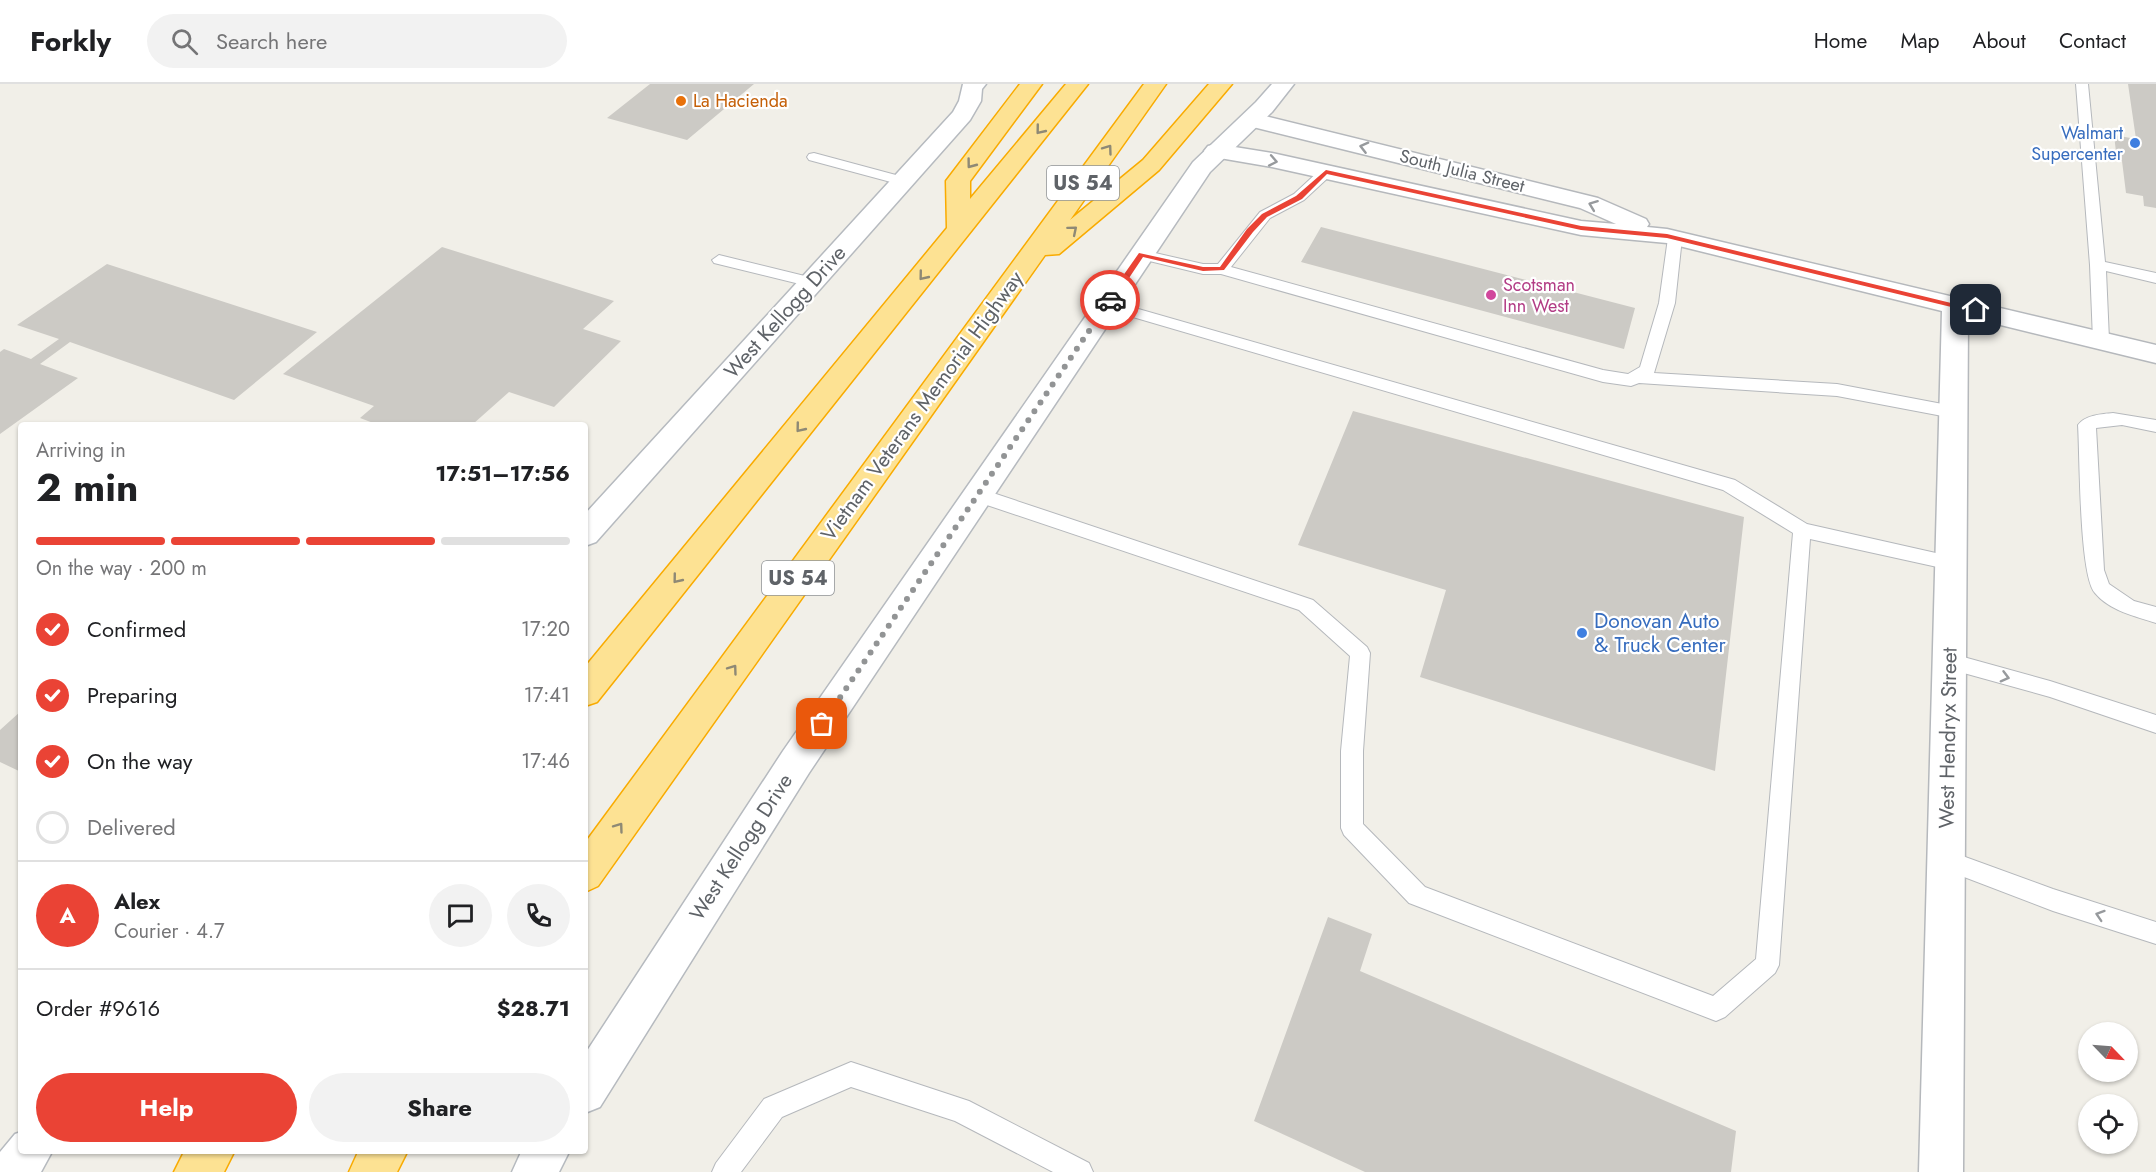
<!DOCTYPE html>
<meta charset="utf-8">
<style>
:root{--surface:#fff;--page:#f2f2f2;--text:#202124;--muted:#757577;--line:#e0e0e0;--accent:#ea4335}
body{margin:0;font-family:Jost,sans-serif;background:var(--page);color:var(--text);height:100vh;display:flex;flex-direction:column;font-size:22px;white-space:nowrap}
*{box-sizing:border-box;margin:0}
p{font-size:20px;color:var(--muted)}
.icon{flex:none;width:33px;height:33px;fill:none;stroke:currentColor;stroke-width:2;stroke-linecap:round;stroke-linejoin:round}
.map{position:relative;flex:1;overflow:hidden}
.drawer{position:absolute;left:18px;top:338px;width:570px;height:732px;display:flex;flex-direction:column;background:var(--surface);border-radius:6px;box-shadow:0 2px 4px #0004}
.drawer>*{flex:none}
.needle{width:39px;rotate:115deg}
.tools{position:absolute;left:2078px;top:938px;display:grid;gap:12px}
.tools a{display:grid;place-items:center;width:60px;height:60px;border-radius:50%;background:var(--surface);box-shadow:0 2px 4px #0004;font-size:30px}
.pin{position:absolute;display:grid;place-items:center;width:51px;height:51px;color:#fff;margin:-26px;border-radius:12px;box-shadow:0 3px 9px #0006}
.courier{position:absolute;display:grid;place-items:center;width:60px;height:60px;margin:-30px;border:4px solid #ea4335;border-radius:50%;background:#fff;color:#222;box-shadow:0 2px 8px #0007}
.headline em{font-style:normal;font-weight:700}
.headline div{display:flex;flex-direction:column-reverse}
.headline{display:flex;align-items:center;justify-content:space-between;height:102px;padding:0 18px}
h1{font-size:39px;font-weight:700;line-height:45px}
.bar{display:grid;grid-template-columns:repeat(4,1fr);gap:9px 6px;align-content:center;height:72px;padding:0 18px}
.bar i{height:8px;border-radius:4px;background:var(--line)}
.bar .on{background:var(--accent)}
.bar p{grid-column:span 4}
.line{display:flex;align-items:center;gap:15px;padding:0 18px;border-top:2px solid var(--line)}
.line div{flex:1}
.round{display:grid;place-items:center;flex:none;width:63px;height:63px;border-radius:32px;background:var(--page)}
ol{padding:0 18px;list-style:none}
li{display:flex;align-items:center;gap:18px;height:66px}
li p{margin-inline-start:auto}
li .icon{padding:6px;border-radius:50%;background:var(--accent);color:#fff;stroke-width:4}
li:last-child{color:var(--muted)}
li i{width:33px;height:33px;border:3px solid var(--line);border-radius:50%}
.button{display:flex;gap:12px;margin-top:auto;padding:12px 18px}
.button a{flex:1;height:69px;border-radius:36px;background:var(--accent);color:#fff;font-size:24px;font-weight:700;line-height:69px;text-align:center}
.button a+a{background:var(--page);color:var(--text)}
header{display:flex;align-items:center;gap:36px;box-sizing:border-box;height:84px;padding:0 30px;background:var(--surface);border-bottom:2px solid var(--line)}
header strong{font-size:28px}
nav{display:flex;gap:33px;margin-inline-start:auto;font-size:21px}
.search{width:420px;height:54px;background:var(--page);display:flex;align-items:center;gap:15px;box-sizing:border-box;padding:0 21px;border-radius:33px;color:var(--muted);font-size:22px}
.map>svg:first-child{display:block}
.building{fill:#cccac5}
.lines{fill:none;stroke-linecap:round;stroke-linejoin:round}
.service-casing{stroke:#b5b8bc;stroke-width:2}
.minor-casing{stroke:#b5b8bc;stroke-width:3}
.secondary-casing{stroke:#b6babf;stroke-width:3}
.motorway-casing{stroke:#f9ab00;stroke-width:3}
.service{fill:#fff;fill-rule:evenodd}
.minor{fill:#fff;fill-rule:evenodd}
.secondary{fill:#fff;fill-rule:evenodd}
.motorway{fill:#fde293;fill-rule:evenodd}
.oneway{stroke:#8e8975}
.oneway2{stroke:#979a9d}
.route{fill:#ea4335}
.done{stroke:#929495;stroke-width:6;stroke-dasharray:0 10.8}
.food-dot{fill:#e8710a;stroke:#fff;stroke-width:2}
.shop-dot{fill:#3f7fe0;stroke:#fff;stroke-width:2}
.hotel-dot{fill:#d1479c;stroke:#fff;stroke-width:2}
.labels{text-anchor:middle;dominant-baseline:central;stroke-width:4.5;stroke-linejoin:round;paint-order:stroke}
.far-food-label{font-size:18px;fill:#c56008;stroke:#fff;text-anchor:start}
.far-shop-label{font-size:18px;fill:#366cbe;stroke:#fff;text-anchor:end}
.far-street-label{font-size:18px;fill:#5f6368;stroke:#fff}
.far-hotel-label{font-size:18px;fill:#b23c85;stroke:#fff;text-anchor:start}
.shield{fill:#fff;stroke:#8f9295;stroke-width:1.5}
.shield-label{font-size:20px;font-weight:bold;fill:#5f6368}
.street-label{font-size:21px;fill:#5f6368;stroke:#fff}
.shop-label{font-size:21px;fill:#366cbe;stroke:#fff;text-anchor:start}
</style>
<header>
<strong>Forkly</strong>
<div class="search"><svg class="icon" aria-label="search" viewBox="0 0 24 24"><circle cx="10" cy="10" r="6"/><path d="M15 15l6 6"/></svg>Search here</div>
<nav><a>Home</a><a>Map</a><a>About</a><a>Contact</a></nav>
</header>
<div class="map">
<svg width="2156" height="1088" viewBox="0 0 2156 1088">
<rect width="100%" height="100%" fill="#f1efe8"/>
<path class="building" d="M 650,0 L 754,0 L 687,56 L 607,34 Z
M 2128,0 L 2156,0 L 2156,124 L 2144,122 L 2143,112 L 2126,109 L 2122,77 L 2117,76 L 2114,51 L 2136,55 Z
M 1321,143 L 1635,224 L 1624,265 L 1301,178 Z
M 442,163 L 614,217 L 583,245 L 621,257 L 554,323 L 509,308 L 473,340 L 376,340 L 360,334 L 374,322 L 283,290 Z
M 107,180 L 317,248 L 234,316 L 70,258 L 40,280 L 78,294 L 0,350 L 0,268 L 4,265 L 31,275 L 59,255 L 17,241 Z
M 1353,327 L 1744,433 L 1715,687 L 1420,593 L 1446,506 L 1298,461 Z
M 21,627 L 21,688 L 0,678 L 0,646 Z
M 1328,833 L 1372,850 L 1360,887 L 1736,1047 L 1731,1088 L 1365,1088 L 1254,1037 Z"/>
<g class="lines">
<g class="service-casing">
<path id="service" d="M 2076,0 L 2088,0 L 2105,178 L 2156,189 L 2156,199 L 2106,187 L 2109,256 L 2107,260 L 2095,260 L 2093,256 L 2090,181 Z
M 814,69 L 907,94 L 909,97 L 902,101 L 809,76 L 807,73 L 809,70 Z
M 1326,84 L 1333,88 L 1331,91 L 1304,116 L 1270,134 L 1231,183 L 1603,286 L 1628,290 L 1640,283 L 1659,219 L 1668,154 L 1675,150 L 1682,154 L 1675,219 L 1654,289 L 1837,300 L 1953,322 L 1959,324 L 1961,328 L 1959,332 L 1953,334 L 1837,312 L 1639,299 L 1631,302 L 1603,298 L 1221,190 L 1203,190 L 1137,174 L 1135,171 L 1142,166 L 1203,180 L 1218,180 L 1260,128 L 1294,110 L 1321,85 Z
M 719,171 L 817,195 L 820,198 L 812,203 L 714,179 L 712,176 Z
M 1107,216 L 1735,396 L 1807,440 L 1958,474 L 1960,479 L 1958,484 L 1951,486 L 1810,455 L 1779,881 L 1775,889 L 1725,933 L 1716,937 L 1409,819 L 1344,751 L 1341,744 L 1341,667 L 1350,572 L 1299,526 L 972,416 L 969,411 L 972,406 L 978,404 L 984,406 L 1313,516 L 1367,563 L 1370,569 L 1363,667 L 1363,740 L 1425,803 L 1713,912 L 1756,875 L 1793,449 L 1723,406 L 1102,224 L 1099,221 Z
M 2113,329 L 2156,336 L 2156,348 L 2122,341 L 2096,344 L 2104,486 L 2109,500 L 2134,517 L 2156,523 L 2156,539 C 2135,532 2110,527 2095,509 C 2079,492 2080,370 2078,341 C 2085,331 2102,330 2113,329 Z
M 1949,569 L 2050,597 L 2156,631 L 2156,649 L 2050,613 L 1942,583 L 1939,577 L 1942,571 Z
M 1946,766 L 2053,805 L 2156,838 L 2156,860 L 2053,827 L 1938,783 L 1935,776 L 1938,769 Z
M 851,978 L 969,1017 L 1089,1079 L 1093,1088 L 1053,1088 L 955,1037 L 851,1003 L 782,1033 L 741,1088 L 712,1088 L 716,1079 L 764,1015 Z"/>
</g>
<g class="minor-casing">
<path id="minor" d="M 1253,29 L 1598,114 L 1646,135 L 1649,140 L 1647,143 L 1667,145 L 2156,261 L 2156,279 L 1968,233 L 1963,1088 L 1919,1088 L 1942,227 L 1667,159 L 1581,151 L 1272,83 L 1208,72 L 1204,67 L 1208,62 L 1216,60 L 1272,69 L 1581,137 L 1616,140 L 1580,124 L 1245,41 L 1242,36 L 1245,31 Z"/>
</g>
<g class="secondary-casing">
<path id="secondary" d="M 963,0 L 986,0 L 982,5 L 981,17 L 970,36 L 596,458 L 585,462 L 585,430 L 953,28 L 959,17 Z
M 1272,0 L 1294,0 L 1272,28 L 1210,88 L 809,689 L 600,1023 L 585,1029 L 585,970 L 783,667 L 1193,78 L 1256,18 Z
M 21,1048 L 21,1066 L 53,1066 L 41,1088 L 0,1088 L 0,1068 L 15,1050 Z
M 522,1066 L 570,1066 L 559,1088 L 512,1088 Z"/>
</g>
<g class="motorway-casing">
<path id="motorway" d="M 1020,0 L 1042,0 L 970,97 L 970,115 L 1066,0 L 1088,0 L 597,618 L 585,622 L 585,583 L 947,144 L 946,97 Z
M 1144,0 L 1166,0 L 1070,136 L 1143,76 L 1209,0 L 1232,0 L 1159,86 L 1059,170 L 1045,171 L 598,802 L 585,808 L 585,759 Z
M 185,1066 L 235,1066 L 224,1088 L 174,1088 Z
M 359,1066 L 408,1066 L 397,1088 L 349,1088 Z"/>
</g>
<use href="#service" class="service"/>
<use href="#minor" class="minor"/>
<use href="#secondary" class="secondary"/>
<use href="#motorway" class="motorway"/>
</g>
<defs><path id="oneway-chevron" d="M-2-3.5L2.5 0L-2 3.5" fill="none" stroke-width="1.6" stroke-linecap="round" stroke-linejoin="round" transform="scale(1.5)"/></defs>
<g class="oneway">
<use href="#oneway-chevron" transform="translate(1040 46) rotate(129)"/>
<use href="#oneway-chevron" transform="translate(1108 65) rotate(-54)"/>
<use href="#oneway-chevron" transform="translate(971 80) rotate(127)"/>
<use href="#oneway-chevron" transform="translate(1073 146) rotate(-40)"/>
<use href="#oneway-chevron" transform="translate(923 192) rotate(129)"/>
<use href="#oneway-chevron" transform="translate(800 344) rotate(129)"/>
<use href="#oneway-chevron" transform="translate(677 495) rotate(129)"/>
<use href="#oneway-chevron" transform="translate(733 585) rotate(-54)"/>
<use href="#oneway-chevron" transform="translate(619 743) rotate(-54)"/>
</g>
<g class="oneway2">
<use href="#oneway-chevron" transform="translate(1364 63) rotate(-166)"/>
<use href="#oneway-chevron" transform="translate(1273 77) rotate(11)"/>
<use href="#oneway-chevron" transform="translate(1593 121) rotate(-159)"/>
<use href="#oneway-chevron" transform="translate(2005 593) rotate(15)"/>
<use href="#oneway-chevron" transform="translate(2100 831) rotate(-162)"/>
</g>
<path class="route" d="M 1326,86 L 1581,142 L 1667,150 L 1980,226 L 1976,229 L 1667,154 L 1581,146 L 1327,90 L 1302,115 L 1267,133 L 1253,148 L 1224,186 L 1203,187 L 1143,173 L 1113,218 L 1106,216 L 1139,169 L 1203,183 L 1220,183 L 1247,145 L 1262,130 L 1296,112 Z"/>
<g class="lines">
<path class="done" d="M 822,640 L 1110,216"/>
</g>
<circle class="food-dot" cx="681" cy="17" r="6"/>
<g class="shop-dot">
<circle cx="2135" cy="59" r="6"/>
<circle cx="1582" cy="549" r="6"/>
</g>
<circle class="hotel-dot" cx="1491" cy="211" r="6"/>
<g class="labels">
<g class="far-food-label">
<text x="693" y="17">La Hacienda</text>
</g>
<g class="far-shop-label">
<text x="2123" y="49">Walmart<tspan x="2123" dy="21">Supercenter</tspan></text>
</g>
<g class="far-street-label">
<text transform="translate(1462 87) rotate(14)">South Julia Street</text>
</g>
<g class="far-hotel-label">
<text x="1503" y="201">Scotsman<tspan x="1503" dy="21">Inn West</tspan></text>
</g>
<g class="shield">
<rect x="1047" y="82" width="72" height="34" rx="4.5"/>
<rect x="762" y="477" width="72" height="34" rx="4.5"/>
</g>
<g class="shield-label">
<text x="1083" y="99">US 54</text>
<text x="798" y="494">US 54</text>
</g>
<g class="street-label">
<text transform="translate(785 228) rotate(-48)">West Kellogg Drive</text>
<text transform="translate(922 322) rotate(-54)">Vietnam Veterans Memorial Highway</text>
<text transform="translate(1948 654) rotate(-89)">West Hendryx Street</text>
<text transform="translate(741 763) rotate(-57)">West Kellogg Drive</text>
</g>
<g class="shop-label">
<text x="1594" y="537">Donovan Auto<tspan x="1594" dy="24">&amp; Truck Center</tspan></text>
</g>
</g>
</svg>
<div class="tools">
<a><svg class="needle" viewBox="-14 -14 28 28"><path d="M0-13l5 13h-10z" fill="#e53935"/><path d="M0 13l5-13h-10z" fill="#757577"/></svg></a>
<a><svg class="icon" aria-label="locate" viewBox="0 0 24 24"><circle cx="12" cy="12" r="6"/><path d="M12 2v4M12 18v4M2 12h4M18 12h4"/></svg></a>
</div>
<div class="pin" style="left:822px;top:640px;background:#ea580c"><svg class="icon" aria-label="bag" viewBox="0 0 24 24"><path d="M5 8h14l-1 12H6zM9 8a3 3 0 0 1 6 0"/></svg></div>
<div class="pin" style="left:1976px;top:226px;background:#1f2937"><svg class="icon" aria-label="home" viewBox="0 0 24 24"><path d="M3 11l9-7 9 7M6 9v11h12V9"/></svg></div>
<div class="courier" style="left:1110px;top:216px"><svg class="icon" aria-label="car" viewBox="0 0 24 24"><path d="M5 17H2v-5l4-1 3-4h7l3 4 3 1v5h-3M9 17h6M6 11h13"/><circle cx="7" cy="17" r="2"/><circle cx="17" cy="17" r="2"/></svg></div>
<section class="drawer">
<div class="headline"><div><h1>2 min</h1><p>Arriving in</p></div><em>17:51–17:56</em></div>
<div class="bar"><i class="on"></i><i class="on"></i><i class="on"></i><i></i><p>On the way · 200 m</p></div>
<ol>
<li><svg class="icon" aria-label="check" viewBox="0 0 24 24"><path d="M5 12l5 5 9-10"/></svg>Confirmed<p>17:20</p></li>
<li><svg class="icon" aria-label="check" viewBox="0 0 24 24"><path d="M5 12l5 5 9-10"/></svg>Preparing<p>17:41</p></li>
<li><svg class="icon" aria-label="check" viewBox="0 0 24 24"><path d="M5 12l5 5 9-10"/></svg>On the way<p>17:46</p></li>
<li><i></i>Delivered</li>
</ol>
<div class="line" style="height:108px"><b class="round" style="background:var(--accent);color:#fff">A</b><div><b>Alex</b><p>Courier · 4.7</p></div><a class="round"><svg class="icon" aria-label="chat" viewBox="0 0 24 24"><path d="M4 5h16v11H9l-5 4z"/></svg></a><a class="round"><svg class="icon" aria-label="phone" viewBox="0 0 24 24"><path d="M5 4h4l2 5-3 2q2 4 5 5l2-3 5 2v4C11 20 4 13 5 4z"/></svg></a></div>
<div class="line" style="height:78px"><div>Order #9616</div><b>$28.71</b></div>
<div class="button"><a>Help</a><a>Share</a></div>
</section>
</div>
